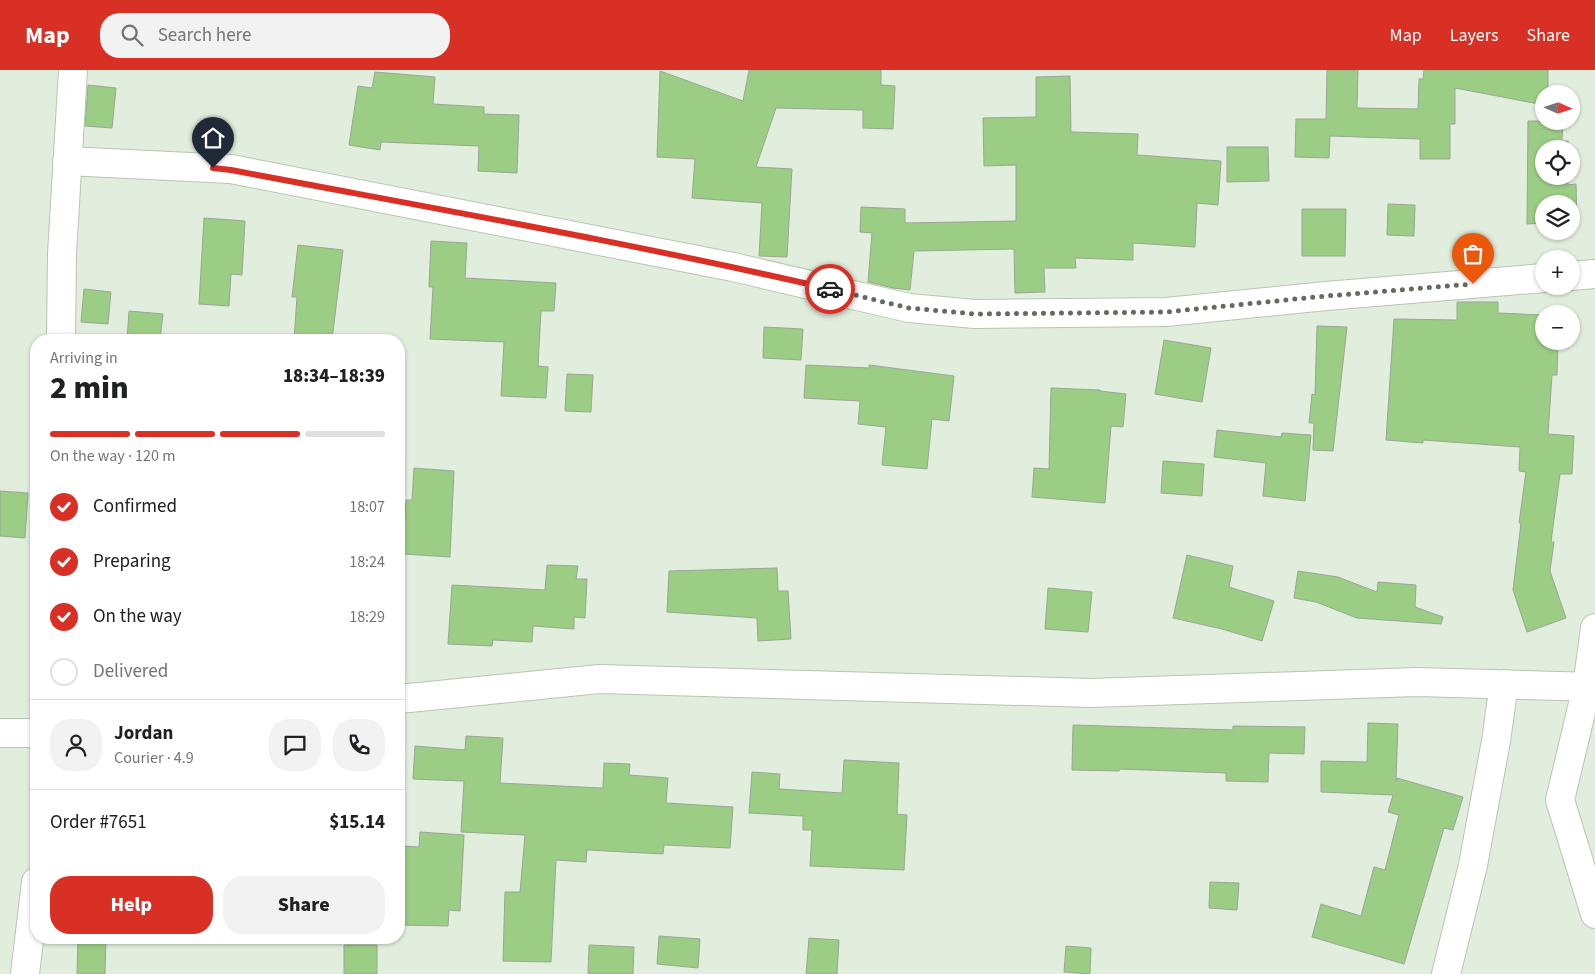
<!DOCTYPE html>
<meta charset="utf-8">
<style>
:root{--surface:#fff;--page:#f2f2f2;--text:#202124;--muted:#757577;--line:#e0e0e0;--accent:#d93025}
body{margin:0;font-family:"Source Sans 3",sans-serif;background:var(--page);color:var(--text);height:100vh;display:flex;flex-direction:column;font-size:19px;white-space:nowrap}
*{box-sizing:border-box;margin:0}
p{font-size:16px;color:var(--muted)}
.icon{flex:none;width:28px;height:28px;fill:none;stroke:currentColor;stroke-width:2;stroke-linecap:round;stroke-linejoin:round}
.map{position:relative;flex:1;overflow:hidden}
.details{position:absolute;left:30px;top:264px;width:375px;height:610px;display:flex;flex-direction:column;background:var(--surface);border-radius:20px;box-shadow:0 1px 4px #0004}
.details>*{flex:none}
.needle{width:32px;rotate:93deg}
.tools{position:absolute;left:1535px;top:15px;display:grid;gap:10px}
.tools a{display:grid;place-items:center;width:45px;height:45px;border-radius:50%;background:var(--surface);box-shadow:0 1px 4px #0004;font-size:25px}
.pin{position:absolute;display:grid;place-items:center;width:42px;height:42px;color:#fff;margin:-51px -21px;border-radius:50% 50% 50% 0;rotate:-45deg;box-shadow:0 0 5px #0007}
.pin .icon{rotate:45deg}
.courier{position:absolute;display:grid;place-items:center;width:50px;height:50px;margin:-25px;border:4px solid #d93025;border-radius:50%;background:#fff;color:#222;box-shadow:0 1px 6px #0007}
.head em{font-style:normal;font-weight:800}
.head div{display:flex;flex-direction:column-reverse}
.head{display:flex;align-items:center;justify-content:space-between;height:85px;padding:0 20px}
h1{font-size:32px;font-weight:800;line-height:38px}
.bar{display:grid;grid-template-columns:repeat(4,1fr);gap:8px 5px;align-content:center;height:60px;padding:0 20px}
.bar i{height:6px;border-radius:4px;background:var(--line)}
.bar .current{background:var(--accent)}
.bar p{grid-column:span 4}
.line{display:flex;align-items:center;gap:12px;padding:0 20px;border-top:1px solid var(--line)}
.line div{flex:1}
.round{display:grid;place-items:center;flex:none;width:52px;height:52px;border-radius:20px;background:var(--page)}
ol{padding:0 20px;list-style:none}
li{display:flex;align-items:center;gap:15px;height:55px}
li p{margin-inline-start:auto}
li .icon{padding:5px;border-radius:50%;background:var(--accent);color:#fff;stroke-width:4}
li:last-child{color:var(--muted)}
li i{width:28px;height:28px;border:2px solid var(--line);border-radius:50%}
.button{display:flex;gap:10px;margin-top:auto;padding:10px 20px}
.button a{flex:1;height:58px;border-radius:20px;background:var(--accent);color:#fff;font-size:20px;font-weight:800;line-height:58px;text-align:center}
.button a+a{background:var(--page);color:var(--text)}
header{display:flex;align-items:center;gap:30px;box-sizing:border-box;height:70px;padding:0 25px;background:var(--accent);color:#fff}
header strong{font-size:24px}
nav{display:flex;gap:28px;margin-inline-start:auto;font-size:18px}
.search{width:350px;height:45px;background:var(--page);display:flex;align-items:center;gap:12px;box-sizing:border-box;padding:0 18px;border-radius:20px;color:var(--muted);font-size:19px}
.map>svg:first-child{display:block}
.building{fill:#9ccd85;stroke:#9aa695}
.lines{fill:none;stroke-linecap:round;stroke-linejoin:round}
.minor-casing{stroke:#b9c5b4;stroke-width:30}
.minor{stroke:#fff;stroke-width:28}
.done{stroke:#636a60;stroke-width:5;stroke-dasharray:0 9}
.route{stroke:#d93025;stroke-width:6}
</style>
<header>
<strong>Map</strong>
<div class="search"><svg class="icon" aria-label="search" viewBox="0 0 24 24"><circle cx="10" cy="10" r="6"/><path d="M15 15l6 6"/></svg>Search here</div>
<nav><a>Map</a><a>Layers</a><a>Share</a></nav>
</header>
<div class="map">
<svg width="1595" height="904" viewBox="0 0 1595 904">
<rect width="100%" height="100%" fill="#e2eedd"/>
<path class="building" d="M 749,0 L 881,0 L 881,15 L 895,16 L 893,59 L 863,58 L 863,40 L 776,38 L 756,97 L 792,99 L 787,187 L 759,186 L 762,133 L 692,128 L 695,89 L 657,87 L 660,1 L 743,31 Z
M 1327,0 L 1358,0 L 1357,38 L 1418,39 L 1419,9 L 1423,9 L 1424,0 L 1548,0 L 1548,24 L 1544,24 L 1544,35 L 1455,18 L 1455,54 L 1450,54 L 1450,89 L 1420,89 L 1420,69 L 1330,66 L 1329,88 L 1295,87 L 1296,49 L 1326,49 Z
M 375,2 L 435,7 L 433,34 L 484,37 L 484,44 L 519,45 L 517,103 L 478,101 L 479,76 L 381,72 L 380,80 L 349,75 L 358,16 L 372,18 Z
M 1070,6 L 1071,62 L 1138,64 L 1137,85 L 1221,91 L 1218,135 L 1197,133 L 1195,177 L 1133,173 L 1133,190 L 1075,188 L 1076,198 L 1044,198 L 1045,222 L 1015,223 L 1014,179 L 914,181 L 910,220 L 893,218 L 868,212 L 872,163 L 860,162 L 861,137 L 905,139 L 905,153 L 1016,151 L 1016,95 L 984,96 L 983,48 L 1036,47 L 1036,7 Z
M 88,15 L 116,18 L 112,58 L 85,56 Z
M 1528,51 L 1563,51 L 1562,71 L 1568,71 L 1568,79 L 1544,79 L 1544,106 L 1568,106 L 1568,115 L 1576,114 L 1577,152 L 1571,153 L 1571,134 L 1544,134 L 1544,153 L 1527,154 Z
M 1227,77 L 1268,77 L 1269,111 L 1227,112 Z
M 1388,134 L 1415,135 L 1414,166 L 1387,165 Z
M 1302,139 L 1346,139 L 1345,186 L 1302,186 Z
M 204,148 L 245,151 L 242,205 L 231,204 L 229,236 L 199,234 Z
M 431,171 L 467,173 L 465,208 L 556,213 L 554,241 L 541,241 L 538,296 L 548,297 L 546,328 L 501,326 L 504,272 L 430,269 L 433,217 L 429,217 Z
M 298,175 L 343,180 L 332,270 L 294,270 L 297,227 L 292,227 Z
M 84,219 L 111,222 L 108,254 L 81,252 Z
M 1457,232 L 1498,232 L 1498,243 L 1544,245 L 1544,271 L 1558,271 L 1557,305 L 1552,305 L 1548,364 L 1574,366 L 1572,404 L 1560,404 L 1551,472 L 1554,472 L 1550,501 L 1566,548 L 1527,562 L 1513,520 L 1521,453 L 1519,453 L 1526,402 L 1519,401 L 1520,377 L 1423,370 L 1423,373 L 1386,370 L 1394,249 L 1457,250 Z
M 129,241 L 163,244 L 160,270 L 127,270 Z
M 1317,256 L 1347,257 L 1333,381 L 1313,380 L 1314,353 L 1309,353 L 1312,324 L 1315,325 Z
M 764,257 L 803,259 L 801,290 L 763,288 Z
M 1164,270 L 1211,278 L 1202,332 L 1155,324 Z
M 806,295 L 869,298 L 869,295 L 954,306 L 949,351 L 932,349 L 927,399 L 882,395 L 886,357 L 858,354 L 860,331 L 804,328 Z
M 567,304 L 593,305 L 591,342 L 565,341 Z
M 1051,318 L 1100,320 L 1100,321 L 1126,324 L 1123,357 L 1111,356 L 1105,433 L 1032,427 L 1034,398 L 1049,399 Z
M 1217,360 L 1281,367 L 1282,363 L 1311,365 L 1305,431 L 1263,426 L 1266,393 L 1214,387 Z
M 1163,391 L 1204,394 L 1202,426 L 1161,423 Z
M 414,398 L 454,401 L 450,487 L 403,484 L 406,430 L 412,430 Z
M 0,421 L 28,423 L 25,468 L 0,466 Z
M 1187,485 L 1233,496 L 1229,517 L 1274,531 L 1262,571 L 1222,559 L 1173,548 Z
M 547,495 L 578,496 L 576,509 L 587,509 L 585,548 L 574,547 L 574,559 L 533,556 L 532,572 L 493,570 L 492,576 L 448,574 L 452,515 L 545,520 Z
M 777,498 L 778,521 L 788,521 L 791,569 L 758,571 L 757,548 L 667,542 L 669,501 Z
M 1298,501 L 1338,507 L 1377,522 L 1378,512 L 1416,515 L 1415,537 L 1443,547 L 1441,554 L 1357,548 L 1316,532 L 1294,528 Z
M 1048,518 L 1092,522 L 1088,562 L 1045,559 Z
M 1368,653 L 1398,654 L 1396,711 L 1397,708 L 1463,727 L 1453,760 L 1444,758 L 1404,894 L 1312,867 L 1321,834 L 1361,846 L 1374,797 L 1385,800 L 1399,745 L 1388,742 L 1393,725 L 1321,722 L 1321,691 L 1367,692 Z
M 1073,655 L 1233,660 L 1233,656 L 1305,657 L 1304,684 L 1269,683 L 1268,712 L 1226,711 L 1226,703 L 1120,699 L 1119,701 L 1072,700 Z
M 466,666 L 503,668 L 500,713 L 601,718 L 603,718 L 604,693 L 630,694 L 629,705 L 668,708 L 666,733 L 733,737 L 730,778 L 664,775 L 663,784 L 587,780 L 586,792 L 556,790 L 551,892 L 503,891 L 505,822 L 520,822 L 525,765 L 461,762 L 464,711 L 413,709 L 415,676 L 465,680 Z
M 844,690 L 899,693 L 897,744 L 907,745 L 904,800 L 810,796 L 812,760 L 803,760 L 803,746 L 749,743 L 752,702 L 780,704 L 779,719 L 842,723 Z
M 420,762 L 464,765 L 460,841 L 449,840 L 448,856 L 399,855 L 399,776 L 419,777 Z
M 1210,812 L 1239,813 L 1237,840 L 1209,838 Z
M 659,866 L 700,869 L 698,898 L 657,894 Z
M 78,868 L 106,868 L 105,904 L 77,904 Z
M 809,868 L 839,870 L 837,904 L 806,904 Z
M 344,875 L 377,875 L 377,904 L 344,904 Z
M 589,875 L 634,877 L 633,904 L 588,904 Z
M 1066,876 L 1091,878 L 1090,904 L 1064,902 Z"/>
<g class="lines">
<g class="minor-casing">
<path id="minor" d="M 67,91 L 231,99 L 733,197 L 909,238 L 975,244 L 1166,242 L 1326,226 L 1544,208
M 1571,206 L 1595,204
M 61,270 L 62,184 L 73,0
M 1595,558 L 1587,617 L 1560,730 L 1595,844
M 399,629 L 599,609 L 1091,623 L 1416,612 L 1595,617
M 0,663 L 36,663
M 25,904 L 36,812
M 1446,904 L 1473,795 L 1496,671 L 1504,614"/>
</g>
<use href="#minor" class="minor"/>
</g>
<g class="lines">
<path class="done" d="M 830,219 L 909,238 L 975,244 L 1166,242 L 1326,226 L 1473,214"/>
<path class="route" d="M 213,98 L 231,100 C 431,138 632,173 830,219"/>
</g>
</svg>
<div class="tools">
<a><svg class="needle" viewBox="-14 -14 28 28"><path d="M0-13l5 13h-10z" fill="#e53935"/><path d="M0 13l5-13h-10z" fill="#757577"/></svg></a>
<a><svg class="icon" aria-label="locate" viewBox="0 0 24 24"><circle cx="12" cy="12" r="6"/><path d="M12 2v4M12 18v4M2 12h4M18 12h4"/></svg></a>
<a><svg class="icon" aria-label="layers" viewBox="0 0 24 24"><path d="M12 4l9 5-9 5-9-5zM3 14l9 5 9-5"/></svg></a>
<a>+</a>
<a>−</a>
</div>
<div class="pin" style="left:1473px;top:214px;background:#ea580c"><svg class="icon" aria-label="bag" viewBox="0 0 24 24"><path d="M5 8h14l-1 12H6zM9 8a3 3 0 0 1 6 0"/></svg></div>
<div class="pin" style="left:213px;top:98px;background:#1f2937"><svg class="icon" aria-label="home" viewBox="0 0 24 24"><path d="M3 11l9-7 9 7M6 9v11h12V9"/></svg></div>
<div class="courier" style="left:830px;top:219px"><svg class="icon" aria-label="car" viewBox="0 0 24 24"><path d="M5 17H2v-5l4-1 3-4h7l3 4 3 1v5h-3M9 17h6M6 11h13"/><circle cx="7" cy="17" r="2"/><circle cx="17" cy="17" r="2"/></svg></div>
<section class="details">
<div class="head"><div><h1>2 min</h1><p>Arriving in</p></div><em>18:34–18:39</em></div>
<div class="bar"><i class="current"></i><i class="current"></i><i class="current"></i><i></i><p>On the way · 120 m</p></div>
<ol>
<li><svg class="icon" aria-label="check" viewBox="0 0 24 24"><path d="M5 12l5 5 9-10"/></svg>Confirmed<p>18:07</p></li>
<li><svg class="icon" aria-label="check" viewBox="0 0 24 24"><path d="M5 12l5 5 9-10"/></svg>Preparing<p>18:24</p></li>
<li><svg class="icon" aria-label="check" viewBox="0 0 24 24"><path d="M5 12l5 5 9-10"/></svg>On the way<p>18:29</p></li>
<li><i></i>Delivered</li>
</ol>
<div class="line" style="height:90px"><a class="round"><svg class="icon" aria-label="person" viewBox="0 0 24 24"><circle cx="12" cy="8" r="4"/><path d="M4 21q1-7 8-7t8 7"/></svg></a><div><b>Jordan</b><p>Courier · 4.9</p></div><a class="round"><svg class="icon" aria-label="chat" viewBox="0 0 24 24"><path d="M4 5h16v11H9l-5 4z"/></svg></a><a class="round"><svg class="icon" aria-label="phone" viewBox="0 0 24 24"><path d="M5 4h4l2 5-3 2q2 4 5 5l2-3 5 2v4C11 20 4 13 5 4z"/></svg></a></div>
<div class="line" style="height:65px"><div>Order #7651</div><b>$15.14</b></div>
<div class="button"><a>Help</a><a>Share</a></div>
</section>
</div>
